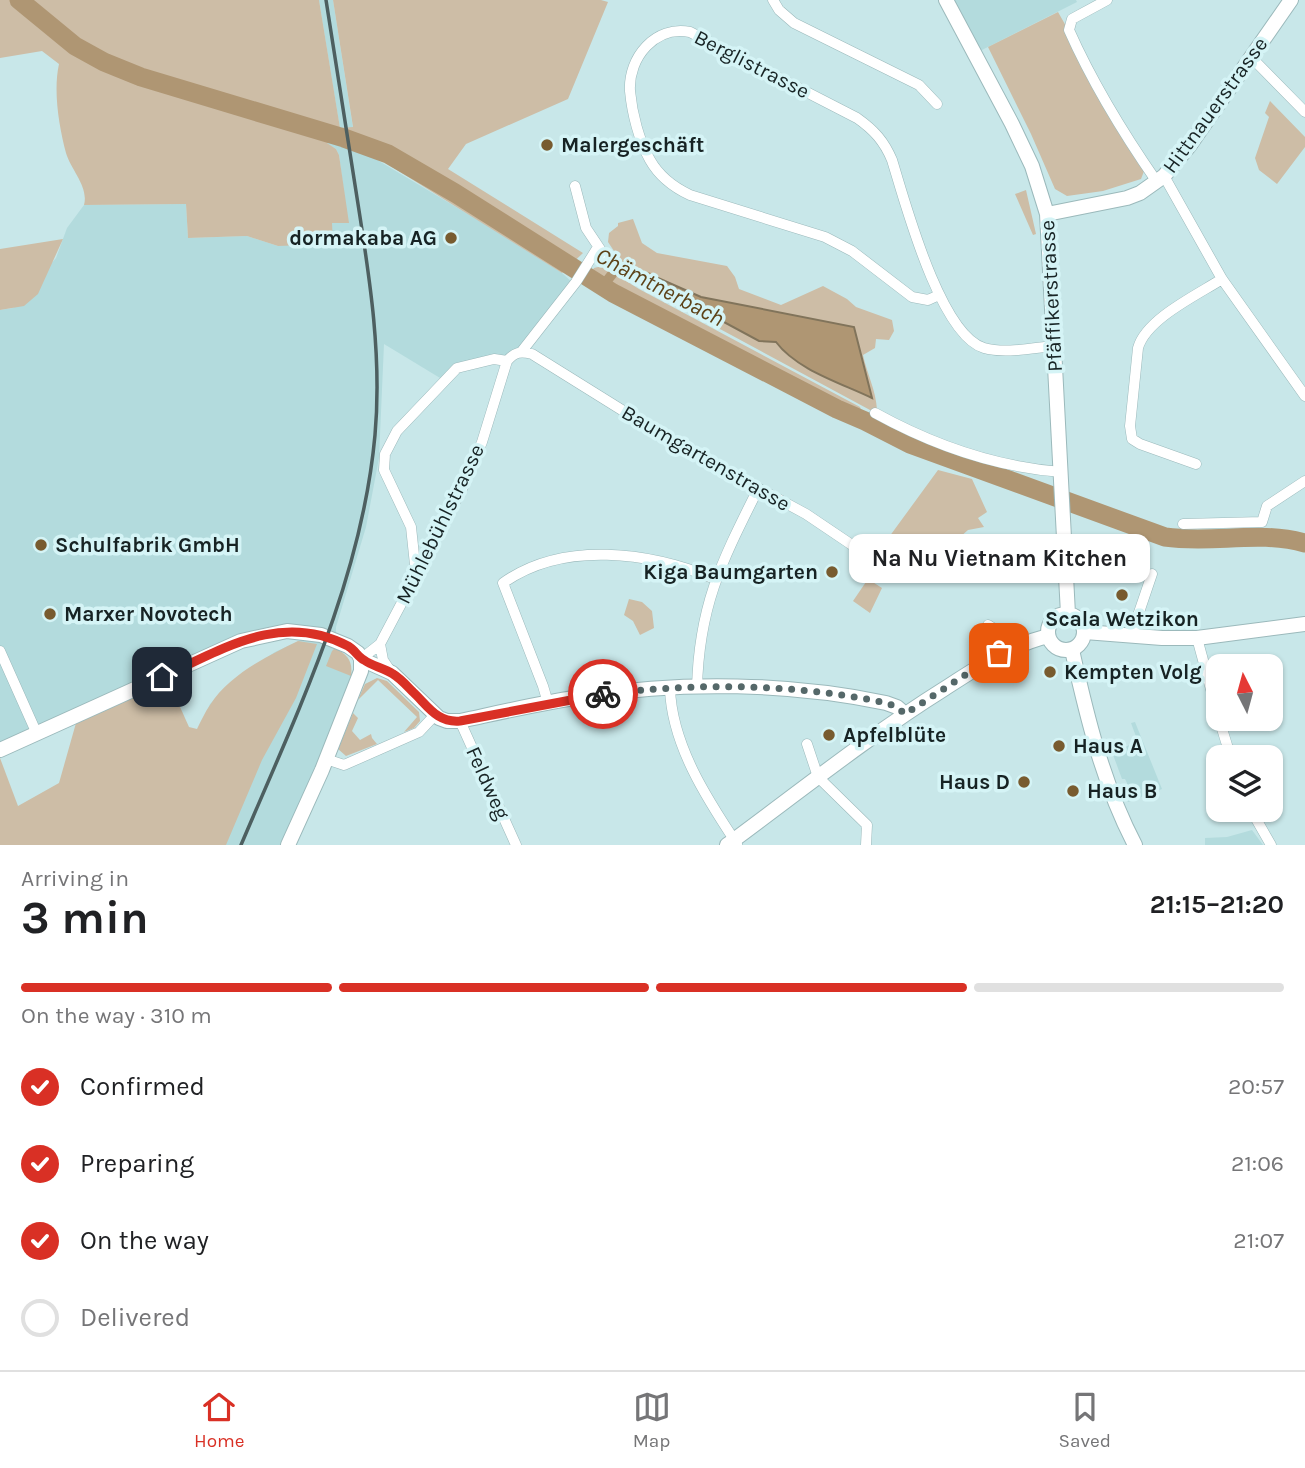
<!DOCTYPE html>
<meta charset="utf-8">
<style>
:root{--surface:#fff;--page:#f6f6f6;--text:#202124;--muted:#757577;--line:#e0e0e0;--accent:#d93025}
body{margin:0;font-family:Karla,sans-serif;background:var(--page);color:var(--text);height:100vh;display:flex;flex-direction:column;font-size:26px;white-space:nowrap}
*{box-sizing:border-box;margin:0}
p{font-size:23px;color:var(--muted)}
.icon{flex:none;width:38px;height:38px;fill:none;stroke:currentColor;stroke-width:2;stroke-linecap:round;stroke-linejoin:round}
.map{position:relative;height:845px;overflow:hidden}
.side{display:flex;flex-direction:column;background:var(--surface);flex:1}
.side>*{flex:none}
.needle{width:46px;rotate:354deg}
.tools{position:absolute;left:1206px;top:654px;display:grid;gap:14px}
.tools a{display:grid;place-items:center;width:77px;height:77px;border-radius:14px;background:var(--surface);box-shadow:0 2px 5px #0004;font-size:35px}
.pin{position:absolute;display:grid;place-items:center;width:60px;height:60px;color:#fff;margin:-30px;border-radius:14px;box-shadow:0 4px 10px #0006}
.courier{position:absolute;display:grid;place-items:center;width:70px;height:70px;margin:-35px;border:5px solid #d93025;border-radius:50%;background:#fff;color:#222;box-shadow:0 2px 9px #0007}
.bubble{position:absolute;height:49px;border-radius:14px;background:var(--surface);box-shadow:0 2px 5px #0004;font-size:23px;font-weight:700;line-height:49px;text-align:center}
.overview em{font-style:normal;font-weight:700}
.overview div{display:flex;flex-direction:column-reverse}
.overview{display:flex;align-items:center;justify-content:space-between;height:119px;padding:0 21px}
h1{font-size:46px;font-weight:700;line-height:52px}
.bar{display:grid;grid-template-columns:repeat(4,1fr);gap:10px 7px;align-content:center;height:84px;padding:0 21px}
.bar i{height:9px;border-radius:5px;background:var(--line)}
.bar .current{background:var(--accent)}
.bar p{grid-column:span 4}
ol{padding:0 21px;list-style:none}
li{display:flex;align-items:center;gap:21px;height:77px}
li p{margin-inline-start:auto}
li .icon{padding:7px;border-radius:50%;background:var(--accent);color:#fff;stroke-width:4}
li:last-child{color:var(--muted)}
li i{width:38px;height:38px;border:4px solid var(--line);border-radius:50%}
.menu{display:flex;justify-content:space-around;align-items:center;height:98px;border-top:2px solid var(--line);background:var(--surface);font-size:19px;color:var(--muted)}
.menu a{display:grid;justify-items:center;gap:4px}
.menu .current{color:var(--accent)}
.map>svg:first-child{display:block}
.built{fill:#b3dbdd}
.green{fill:#cdbda6}
.water{fill:#af9673;stroke:#81745b;stroke-width:2}
.lines{fill:none;stroke-linecap:round;stroke-linejoin:round}
.canal{stroke:#af9673;stroke-width:10}
.river{stroke:#af9673;stroke-width:19}
.street-casing{stroke:#9bb9bb;stroke-width:11}
.secondary-casing{stroke:#9bb9bb;stroke-width:16}
.street{stroke:#fff;stroke-width:10}
.secondary{stroke:#fff;stroke-width:14}
.rail{stroke:#4d5f60;stroke-width:3.5}
.done{stroke:#556869;stroke-width:7;stroke-dasharray:0 12.6}
.route{stroke:#d93025;stroke-width:9}
.poi-dot{fill:#785b2f;stroke:#d5f4f6;stroke-width:2.5}
.labels{text-anchor:middle;dominant-baseline:central;stroke-width:7;stroke-linejoin:round;paint-order:stroke}
.street-label{font-size:21px;fill:#172324;stroke:#d5f4f6}
.poi-label{font-size:21px;font-weight:bold;fill:#172324;stroke:#d5f4f6;text-anchor:start}
.water-label{font-size:23px;font-style:italic;fill:#5d4217;stroke:#d5f4f6}
</style>
<div class="map">
<svg width="1305" height="845" viewBox="0 0 1305 845">
<rect width="100%" height="100%" fill="#c8e7e9"/>
<path class="built" d="M 319,0 L 333,0 L 353,128 L 340,129 Z
M 946,0 L 1076,0 L 1077,2 L 974,54 Z
M 333,140 L 357,144 L 369,155 L 513,241 L 562,273 L 574,284 L 529,340 L 507,361 L 457,368 L 445,381 L 384,344 L 379,458 L 366,527 L 336,627 L 336,653 L 347,661 L 354,680 L 284,845 L 157,845 L 196,736 L 210,704 L 233,681 L 275,652 L 301,640 L 276,632 L 0,750 L 0,310 L 13,308 L 56,258 L 67,228 L 84,205 L 186,204 L 188,238 L 247,236 L 278,246 L 332,223 L 348,223 L 339,155 L 336,149 L 326,143 Z
M 1135,722 L 1162,789 L 1128,802 L 1122,787 L 1126,786 L 1127,783 L 1125,779 L 1122,779 L 1112,752 L 1115,750 L 1114,747 L 1120,744 L 1122,748 L 1138,742 L 1131,723 Z
M 1252,830 L 1263,845 L 1205,845 L 1205,838 L 1227,837 Z"/>
<path class="green" d="M 0,0 L 319,0 L 340,128 L 353,127 L 333,0 L 601,0 L 608,2 L 568,99 L 466,144 L 448,169 L 583,253 L 562,273 L 357,145 L 340,140 L 327,143 L 336,149 L 339,155 L 349,223 L 332,223 L 333,244 L 278,246 L 247,236 L 188,238 L 186,204 L 84,205 C 89,187 71,170 66,153 C 59,126 53,91 59,64 L 42,51 L 0,58 Z
M 1058,12 L 1146,166 L 1141,179 L 1103,191 L 1067,196 L 1055,189 L 1031,134 L 988,47 Z
M 1270,101 L 1305,137 L 1305,147 L 1277,184 L 1259,170 L 1255,158 L 1269,117 L 1265,113 Z
M 1026,190 L 1036,234 L 1033,235 L 1015,194 Z
M 633,219 L 642,243 L 657,253 L 727,266 L 735,277 L 739,289 L 781,305 L 823,286 L 847,299 L 856,307 L 892,320 L 894,331 L 889,340 L 876,339 L 875,348 L 863,355 C 867,374 876,390 877,410 L 870,410 L 631,281 L 612,267 L 620,260 L 608,242 L 609,233 L 618,226 L 618,223 Z
M 63,239 L 38,294 L 24,306 L 0,310 L 0,249 Z
M 602,266 L 639,289 L 860,407 L 865,421 L 837,409 L 613,293 L 589,277 L 594,268 Z
M 938,470 L 972,479 L 987,512 L 978,518 L 984,527 L 968,530 L 933,561 C 916,555 909,564 895,574 L 873,559 Z
M 868,579 L 882,588 L 870,613 L 853,601 Z
M 629,599 L 642,602 L 652,611 L 654,628 L 640,635 L 633,621 L 624,615 Z
M 298,641 L 317,644 L 296,698 L 262,760 L 226,845 L 0,845 L 0,758 L 18,806 L 59,783 L 76,723 L 168,680 L 189,727 L 197,729 C 201,721 205,712 210,705 C 229,675 267,656 298,641 Z
M 335,648 C 348,655 353,661 351,676 L 326,666 L 332,651 Z
M 377,678 L 387,681 L 419,712 L 420,721 L 414,728 L 404,732 L 417,717 L 378,680 L 358,700 L 365,684 Z
M 353,713 L 358,718 L 352,731 L 360,740 L 371,734 L 372,738 L 377,744 L 346,756 L 338,749 Z"/>
<path class="water" d="M 649,274 L 701,297 L 854,327 L 872,398 C 841,383 797,370 776,342 L 759,341 L 646,280 Z"/>
<g class="lines">
<path class="canal" d="M 618,268 L 620,265 L 635,274 L 648,277
M 603,286 L 613,273"/>
<path class="river" d="M 19,0 L 75,46 L 104,62 L 141,77 L 344,138 L 388,154 L 455,193 L 613,293 L 837,409 L 865,421 L 910,444 L 1165,537 C 1212,544 1259,530 1305,543"/>
<g class="street-casing">
<path id="street" d="M 773,0 L 779,10 L 794,23 L 919,85 L 937,104
M 1107,0 L 1072,19 L 1069,30 C 1093,84 1123,133 1157,182
M 1251,57 L 1305,112
M 1164,176 L 1222,279 L 1305,396
M 575,186 L 586,228 L 612,267
M 939,295 L 928,300 L 912,297 L 852,251 L 825,237 L 690,195 C 673,187 659,176 650,160 C 639,141 632,113 630,91 C 628,57 656,25 690,32 L 857,118 C 874,130 884,141 892,160 C 905,202 940,335 984,348 C 1005,354 1032,348 1053,346
M 522,351 L 576,282 L 598,247
M 875,413 C 933,445 995,467 1062,472
M 1196,464 L 1140,444 L 1132,439 L 1130,426 L 1138,348 C 1146,319 1197,295 1222,279
M 1183,524 L 1262,522 L 1267,506 L 1305,481
M 416,574 L 411,527 L 384,470 L 385,454 L 397,431 L 457,368 L 494,359 L 507,361
M 988,625 L 1002,634 L 1009,648
M 1131,636 L 1152,574
M 1197,638 L 1218,715
M 380,644 L 383,660 L 391,672
M 0,651 L 37,734
M 361,659 L 380,644 L 464,485 L 482,442 L 507,361 C 515,352 520,351 532,354 L 678,445 L 806,514 L 895,574 L 903,568
M 697,688 C 699,605 722,561 758,489
M 670,689 C 672,745 707,799 737,844
M 548,703 L 543,686 L 503,583 C 563,540 650,552 715,579
M 1219,719 L 1231,758
M 460,721 L 516,845
M 807,744 L 818,777 L 867,825 L 866,845
M 326,759 L 344,765 L 419,732 L 435,715
M 1251,810 L 1271,845"/>
</g>
<g class="secondary-casing">
<path id="secondary" d="M 946,0 L 1012,124 L 1032,166 L 1047,214 L 1068,614
M 1047,214 L 1127,198 L 1140,193 L 1164,176 L 1190,145 L 1291,0
M1048 632a18 18 0 1 1 36 0a18 18 0 1 1-36 0Z
M 1085,632 L 1162,638 L 1197,638 L 1305,624
M 1072,650 C 1087,717 1103,784 1135,845
M 0,750 L 241,641 L 287,631 L 321,635 L 348,646 L 358,653 L 361,659 L 392,673 L 439,718 L 447,721 L 460,721 C 502,712 544,702 587,696 C 683,681 792,683 886,703 L 897,707 L 905,714
M 288,845 L 322,770 L 361,671 L 361,659
M 727,845 C 799,792 869,736 944,689 C 978,667 1009,646 1048,636"/>
</g>
<use href="#street" class="street"/>
<use href="#secondary" class="secondary"/>
<path class="rail" d="M 241,845 C 297,713 362,579 375,435 C 382,357 370,280 358,204 C 347,136 337,68 326,0"/>
</g>
<g class="lines">
<path class="done" d="M 603,694 C 697,683 793,683 886,703 L 897,707 L 905,714 L 999,653"/>
<path class="route" d="M 162,677 C 223,649 281,611 348,646 C 355,650 358,657 364,660 C 372,666 384,668 393,674 C 400,678 407,686 413,692 C 428,706 437,723 460,721 L 603,694"/>
</g>
<g class="poi-dot">
<circle cx="547" cy="145" r="7"/>
<circle cx="451" cy="238" r="7"/>
<circle cx="41" cy="545" r="7"/>
<circle cx="832" cy="572" r="7"/>
<circle cx="1122" cy="595" r="7"/>
<circle cx="50" cy="614" r="7"/>
<circle cx="1050" cy="672" r="7"/>
<circle cx="829" cy="735" r="7"/>
<circle cx="1059" cy="746" r="7"/>
<circle cx="1024" cy="782" r="7"/>
<circle cx="1073" cy="791" r="7"/>
</g>
<g class="labels">
<g class="street-label">
<text transform="translate(752 64) rotate(27)">Berglistrasse</text>
<text transform="translate(1215 105) rotate(-54)">Hittnauerstrasse</text>
<text transform="translate(1051 296) rotate(-93)">Pfäffikerstrasse</text>
<text transform="translate(706 458) rotate(30)">Baumgartenstrasse</text>
<text transform="translate(440 524) rotate(-64)">Mühlebühlstrasse</text>
<text transform="translate(488 783) rotate(66)">Feldweg</text>
</g>
<g class="poi-label">
<text x="561" y="145">Malergeschäft</text>
<text x="437" y="238" text-anchor="end">dormakaba AG</text>
<text x="55" y="545">Schulfabrik GmbH</text>
<text x="818" y="572" text-anchor="end">Kiga Baumgarten</text>
<text x="64" y="614">Marxer Novotech</text>
<text x="1122" y="619" text-anchor="middle">Scala Wetzikon</text>
<text x="1064" y="672">Kempten Volg</text>
<text x="843" y="735">Apfelblüte</text>
<text x="1073" y="746">Haus A</text>
<text x="1010" y="782" text-anchor="end">Haus D</text>
<text x="1087" y="791">Haus B</text>
</g>
<g class="water-label">
<text transform="translate(660 287) rotate(28)">Chämtnerbach</text>
</g>
</g>
</svg>
<div class="tools">
<a><svg class="needle" viewBox="-14 -14 28 28"><path d="M0-13l5 13h-10z" fill="#e53935"/><path d="M0 13l5-13h-10z" fill="#757577"/></svg></a>
<a><svg class="icon" aria-label="layers" viewBox="0 0 24 24"><path d="M12 4l9 5-9 5-9-5zM3 14l9 5 9-5"/></svg></a>
</div>
<div class="pin" style="left:999px;top:653px;background:#ea580c"><svg class="icon" aria-label="bag" viewBox="0 0 24 24"><path d="M5 8h14l-1 12H6zM9 8a3 3 0 0 1 6 0"/></svg></div>
<div class="pin" style="left:162px;top:677px;background:#1f2937"><svg class="icon" aria-label="home" viewBox="0 0 24 24"><path d="M3 11l9-7 9 7M6 9v11h12V9"/></svg></div>
<div class="courier" style="left:603px;top:694px"><svg class="icon" aria-label="bike" viewBox="0 0 24 24"><circle cx="6" cy="16" r="4"/><circle cx="18" cy="16" r="4"/><path d="M6 16l4-8h5l3 8M10 8l3 8H6M13 5h3"/></svg></div>
<div class="bubble" style="left:849px;top:534px;width:301px">Na Nu Vietnam Kitchen</div>
</div>
<section class="side">
<div class="overview"><div><h1>3 min</h1><p>Arriving in</p></div><em>21:15–21:20</em></div>
<div class="bar"><i class="current"></i><i class="current"></i><i class="current"></i><i></i><p>On the way · 310 m</p></div>
<ol>
<li><svg class="icon" aria-label="check" viewBox="0 0 24 24"><path d="M5 12l5 5 9-10"/></svg>Confirmed<p>20:57</p></li>
<li><svg class="icon" aria-label="check" viewBox="0 0 24 24"><path d="M5 12l5 5 9-10"/></svg>Preparing<p>21:06</p></li>
<li><svg class="icon" aria-label="check" viewBox="0 0 24 24"><path d="M5 12l5 5 9-10"/></svg>On the way<p>21:07</p></li>
<li><i></i>Delivered</li>
</ol>
</section>
<nav class="menu">
<a class="current"><svg class="icon" aria-label="home" viewBox="0 0 24 24"><path d="M3 11l9-7 9 7M6 9v11h12V9"/></svg>Home</a>
<a><svg class="icon" aria-label="map" viewBox="0 0 24 24"><path d="M3 6l6-2 6 2 6-2v14l-6 2-6-2-6 2zM9 4v14M15 6v14"/></svg>Map</a>
<a><svg class="icon" aria-label="saved" viewBox="0 0 24 24"><path d="M7 4h10v16l-5-4-5 4z"/></svg>Saved</a>
</nav>
